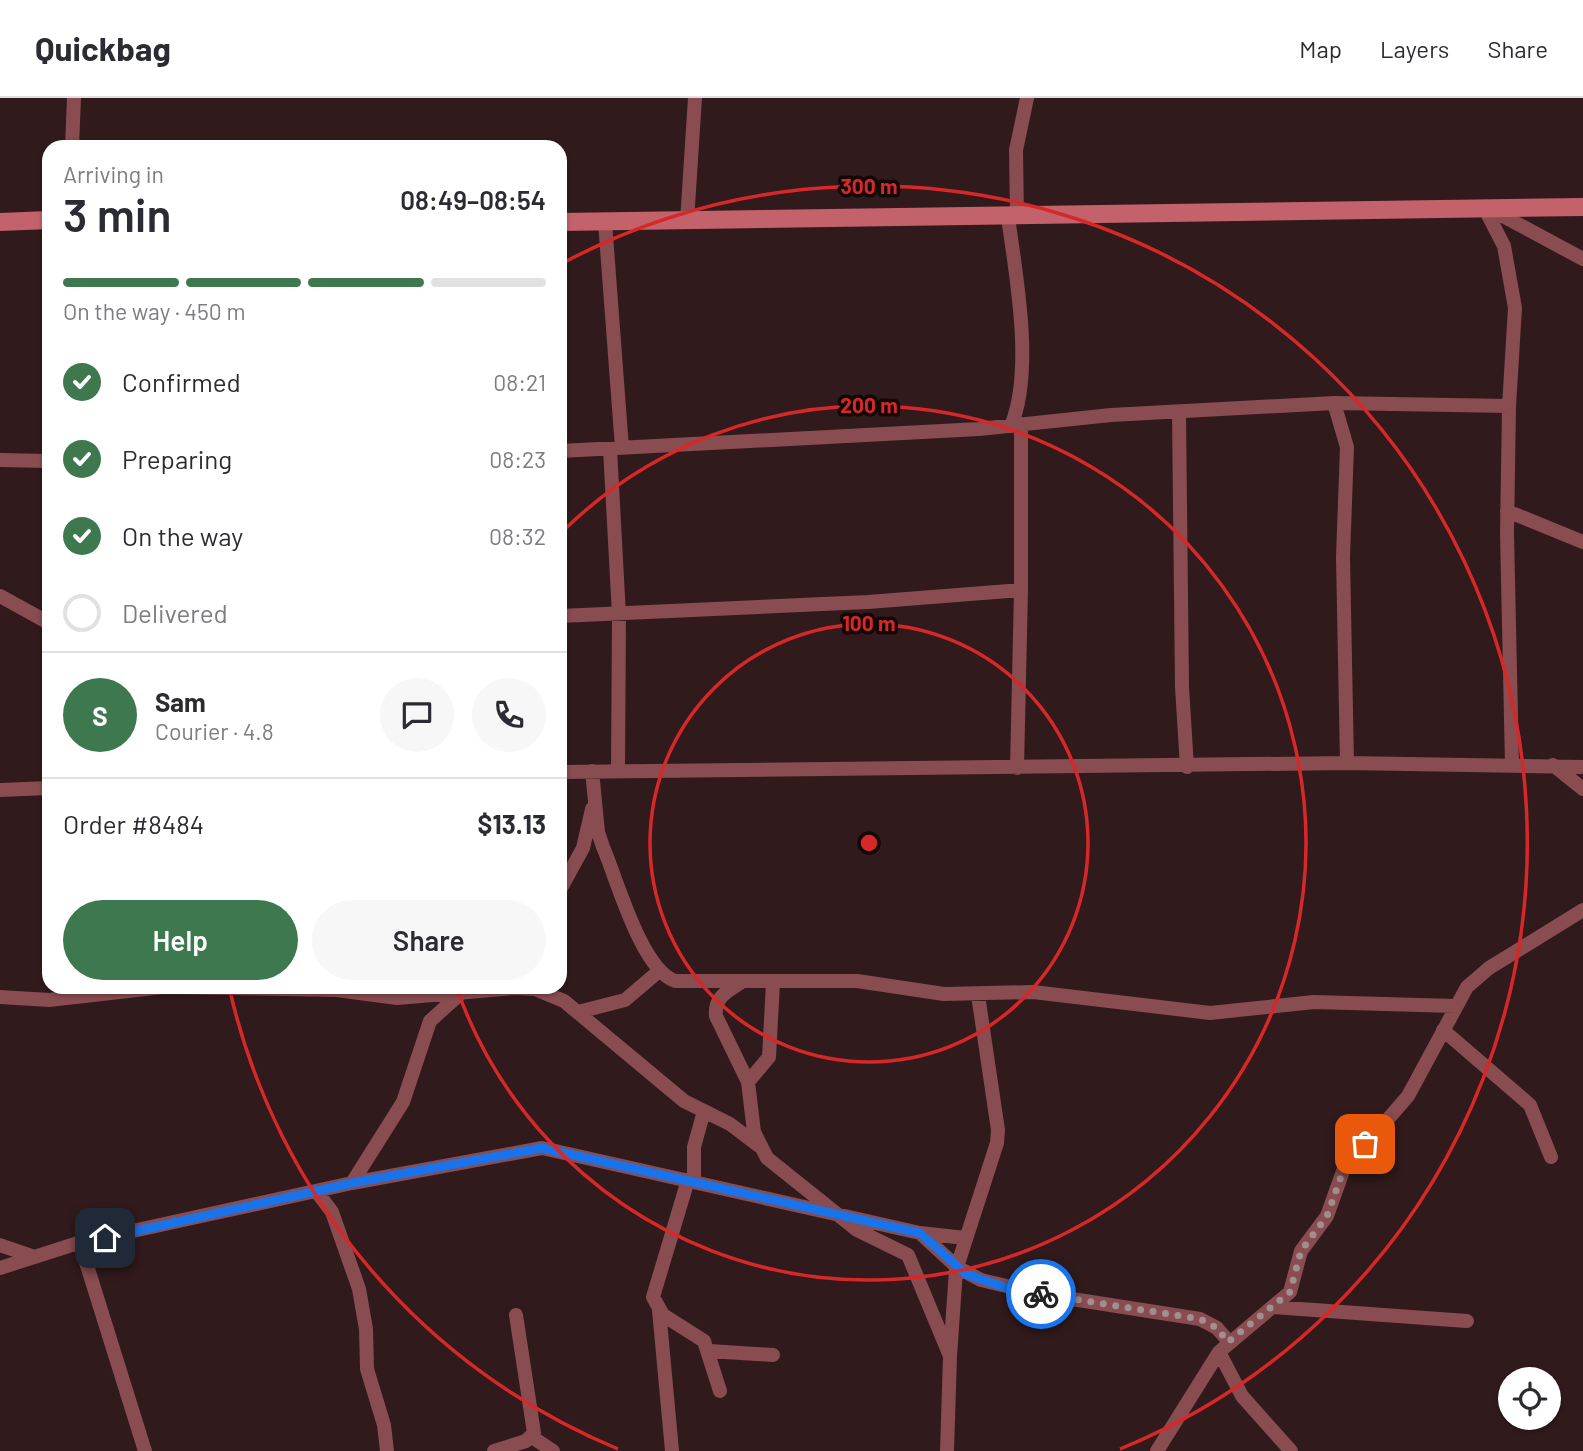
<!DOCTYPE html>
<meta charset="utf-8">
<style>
:root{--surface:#fff;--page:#f7f7f7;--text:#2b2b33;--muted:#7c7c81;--line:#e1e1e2;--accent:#3d784f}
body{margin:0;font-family:Barlow,sans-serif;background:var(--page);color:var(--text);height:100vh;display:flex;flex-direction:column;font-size:26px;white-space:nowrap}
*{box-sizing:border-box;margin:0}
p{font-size:23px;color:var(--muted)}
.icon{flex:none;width:38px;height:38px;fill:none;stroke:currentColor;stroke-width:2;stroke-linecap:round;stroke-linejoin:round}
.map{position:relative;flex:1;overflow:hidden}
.side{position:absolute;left:42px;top:42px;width:525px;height:854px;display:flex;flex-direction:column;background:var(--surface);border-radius:21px;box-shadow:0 2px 5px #0004}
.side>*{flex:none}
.tools{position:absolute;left:1498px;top:1269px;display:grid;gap:14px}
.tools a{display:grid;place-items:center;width:63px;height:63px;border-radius:50%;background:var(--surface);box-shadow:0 2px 5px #0004;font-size:35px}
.pin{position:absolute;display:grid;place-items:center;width:60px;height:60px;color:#fff;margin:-30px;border-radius:14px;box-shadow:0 4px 10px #0006}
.courier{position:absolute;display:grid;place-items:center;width:70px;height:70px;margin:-35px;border:5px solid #1a73e8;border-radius:50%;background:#fff;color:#222;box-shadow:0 2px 9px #0007}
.summary em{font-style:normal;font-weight:600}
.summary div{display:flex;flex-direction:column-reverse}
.summary{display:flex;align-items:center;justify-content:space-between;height:119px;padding:0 21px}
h1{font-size:46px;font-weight:600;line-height:52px}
.bar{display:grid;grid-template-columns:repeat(4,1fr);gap:10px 7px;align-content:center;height:84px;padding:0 21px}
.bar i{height:9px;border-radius:5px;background:var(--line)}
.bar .selected{background:var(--accent)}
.bar p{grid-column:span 4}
.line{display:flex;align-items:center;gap:18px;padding:0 21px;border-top:2px solid var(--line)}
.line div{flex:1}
.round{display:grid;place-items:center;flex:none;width:74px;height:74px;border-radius:37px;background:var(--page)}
ol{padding:0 21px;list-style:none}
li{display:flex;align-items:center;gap:21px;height:77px}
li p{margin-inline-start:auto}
li .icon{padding:7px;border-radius:50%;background:var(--accent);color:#fff;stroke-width:4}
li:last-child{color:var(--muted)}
li i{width:38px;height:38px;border:4px solid var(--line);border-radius:50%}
.cta{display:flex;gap:14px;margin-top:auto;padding:14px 21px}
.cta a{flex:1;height:80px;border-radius:42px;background:var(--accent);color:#fff;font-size:28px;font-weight:600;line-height:80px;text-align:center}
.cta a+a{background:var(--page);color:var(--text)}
header{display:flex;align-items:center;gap:42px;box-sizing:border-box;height:98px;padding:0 35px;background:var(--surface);border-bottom:2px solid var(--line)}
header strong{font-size:33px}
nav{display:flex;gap:38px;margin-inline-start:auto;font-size:24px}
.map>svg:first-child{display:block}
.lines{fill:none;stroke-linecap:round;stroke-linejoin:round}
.street{stroke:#894c50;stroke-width:14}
.secondary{stroke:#c3626a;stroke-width:18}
.done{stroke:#a18e8f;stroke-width:7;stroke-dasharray:0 12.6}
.route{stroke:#1a73e8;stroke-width:9}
.ring{fill:none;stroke:#d62828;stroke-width:3.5}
.centre{fill:#d62828;stroke:#120808;stroke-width:3.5}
.ring-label{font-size:21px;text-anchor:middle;font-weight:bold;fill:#d62828;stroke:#120808;stroke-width:7;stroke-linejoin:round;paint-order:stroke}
</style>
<header>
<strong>Quickbag</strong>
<nav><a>Map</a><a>Layers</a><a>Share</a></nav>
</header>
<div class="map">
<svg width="1583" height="1353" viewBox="0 0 1583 1353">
<rect width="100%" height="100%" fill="#311a1b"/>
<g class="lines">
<path class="street" d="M 72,49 L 74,0
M 1485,111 L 1504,148 L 1515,210 L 1509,308 L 1507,435 L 1512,666
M 1490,111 L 1583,161
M 1008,119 C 1016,178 1034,272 1011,328
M 1017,119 L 1016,52 L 1027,0
M 687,123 L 695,0
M 605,124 L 622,350
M 1334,305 L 1347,349 L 1343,459 L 1347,665
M 1179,315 L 1182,589 L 1187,669
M 610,351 L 619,517 L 618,673
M 560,353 L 979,331 L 1111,317 L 1334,305 L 1509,308
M 0,362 L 49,363
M 1507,413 L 1583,444
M 0,498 L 49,525
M 560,518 L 868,504 L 1021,492
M 1553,667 L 1583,691
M 1017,670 L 1021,492 L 1021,326
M 592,673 L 598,734 L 603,749 C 617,781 641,871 675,883 L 857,883 L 944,896 L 1033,894 L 1210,915 L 1314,904 L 1455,908
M 560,674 L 1347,665 L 1583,669
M 0,692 L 49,690
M 560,792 L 583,750 L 592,711
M 740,885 C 726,894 714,900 716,918 L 748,984 L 754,1034 L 767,1060 L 857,1132 L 908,1157 L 950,1258
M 0,899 L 49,902 L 163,889 L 337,892 L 397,900 L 515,890 L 535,891 L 564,903 L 684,1003 L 730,1026 L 759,1048
M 578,914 L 625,902 L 659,873
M 1443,932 L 1530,1007 L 1551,1059
M 748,984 L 769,959 L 773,885
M 688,1082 L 653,1199 L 663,1217 L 704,1243 L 720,1293
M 694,1083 L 694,1049 L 704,1013
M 352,1085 L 403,1004 L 430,923 L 460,896
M 317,1094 L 332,1114 L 359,1191 L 366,1231 L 367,1271 L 384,1327 L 387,1353
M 920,1135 L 957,1169 L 981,1182 L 1040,1196 L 1200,1221 L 1217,1230 L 1229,1244
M 80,1145 L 145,1353
M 0,1147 L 35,1159
M 0,1170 L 78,1145 L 352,1085 L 542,1050 L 920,1135 L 965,1140
M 1273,1209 L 1467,1223
M 659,1212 L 672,1353
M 709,1253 L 773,1257
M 1219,1254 L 1242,1298 L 1291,1353
M 532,1339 L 553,1353
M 494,1353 L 526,1343 L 534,1335 L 516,1217
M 947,1353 L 950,1258 L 956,1172 L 997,1045 L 998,1032 L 978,897
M 1157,1353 L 1219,1254 L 1290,1194 L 1301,1153 L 1327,1118 L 1343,1073 L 1408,998 L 1467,889 L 1489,870 L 1583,812"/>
<path class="secondary" d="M 0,124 L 49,122
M 560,124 L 1583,109"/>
</g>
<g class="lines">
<path class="done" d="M 1041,1196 L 1200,1221 L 1217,1230 L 1228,1244 L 1290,1194 L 1301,1153 L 1327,1118 L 1343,1073 L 1365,1046"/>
<path class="route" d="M 105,1140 L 352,1085 L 542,1050 L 920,1135 L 966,1176 L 1004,1189 L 1041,1196"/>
</g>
<g class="ring">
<circle cx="869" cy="745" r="219"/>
<path d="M563 433A437 437 0 1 1 457 891"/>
<path d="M618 1351A656 656 0 0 1 230 893M561 166A656 656 0 1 1 1120 1351"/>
</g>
<circle cx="869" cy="745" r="10" class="centre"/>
<g class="ring-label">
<text x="869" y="96">300 m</text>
<text x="869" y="315">200 m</text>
<text x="869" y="533">100 m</text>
</g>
</svg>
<div class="tools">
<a><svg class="icon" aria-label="locate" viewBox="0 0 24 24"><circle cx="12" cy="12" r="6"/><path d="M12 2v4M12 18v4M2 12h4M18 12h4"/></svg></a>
</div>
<div class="pin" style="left:1365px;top:1046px;background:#ea580c"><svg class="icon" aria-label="bag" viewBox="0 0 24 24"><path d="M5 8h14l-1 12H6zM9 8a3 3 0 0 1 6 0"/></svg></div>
<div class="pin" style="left:105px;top:1140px;background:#1f2937"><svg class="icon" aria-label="home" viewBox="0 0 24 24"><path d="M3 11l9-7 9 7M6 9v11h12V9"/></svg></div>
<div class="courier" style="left:1041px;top:1196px"><svg class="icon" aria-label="bike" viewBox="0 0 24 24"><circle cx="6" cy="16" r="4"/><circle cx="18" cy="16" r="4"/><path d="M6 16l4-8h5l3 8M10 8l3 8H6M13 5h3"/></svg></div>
<section class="side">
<div class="summary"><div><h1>3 min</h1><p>Arriving in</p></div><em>08:49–08:54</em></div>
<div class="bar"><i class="selected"></i><i class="selected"></i><i class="selected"></i><i></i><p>On the way · 450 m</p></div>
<ol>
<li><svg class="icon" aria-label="check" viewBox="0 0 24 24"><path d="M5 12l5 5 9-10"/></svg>Confirmed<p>08:21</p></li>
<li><svg class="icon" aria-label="check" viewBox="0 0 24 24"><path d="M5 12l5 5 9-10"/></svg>Preparing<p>08:23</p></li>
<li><svg class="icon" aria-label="check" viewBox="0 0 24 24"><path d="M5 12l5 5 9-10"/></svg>On the way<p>08:32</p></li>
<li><i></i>Delivered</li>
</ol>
<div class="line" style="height:126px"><b class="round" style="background:var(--accent);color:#fff">S</b><div><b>Sam</b><p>Courier · 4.8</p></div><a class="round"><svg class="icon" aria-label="chat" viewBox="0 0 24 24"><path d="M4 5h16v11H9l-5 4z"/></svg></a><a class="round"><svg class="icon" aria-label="phone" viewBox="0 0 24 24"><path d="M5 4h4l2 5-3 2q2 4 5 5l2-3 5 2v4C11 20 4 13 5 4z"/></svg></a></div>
<div class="line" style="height:91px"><div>Order #8484</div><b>$13.13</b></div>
<div class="cta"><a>Help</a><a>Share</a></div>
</section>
</div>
